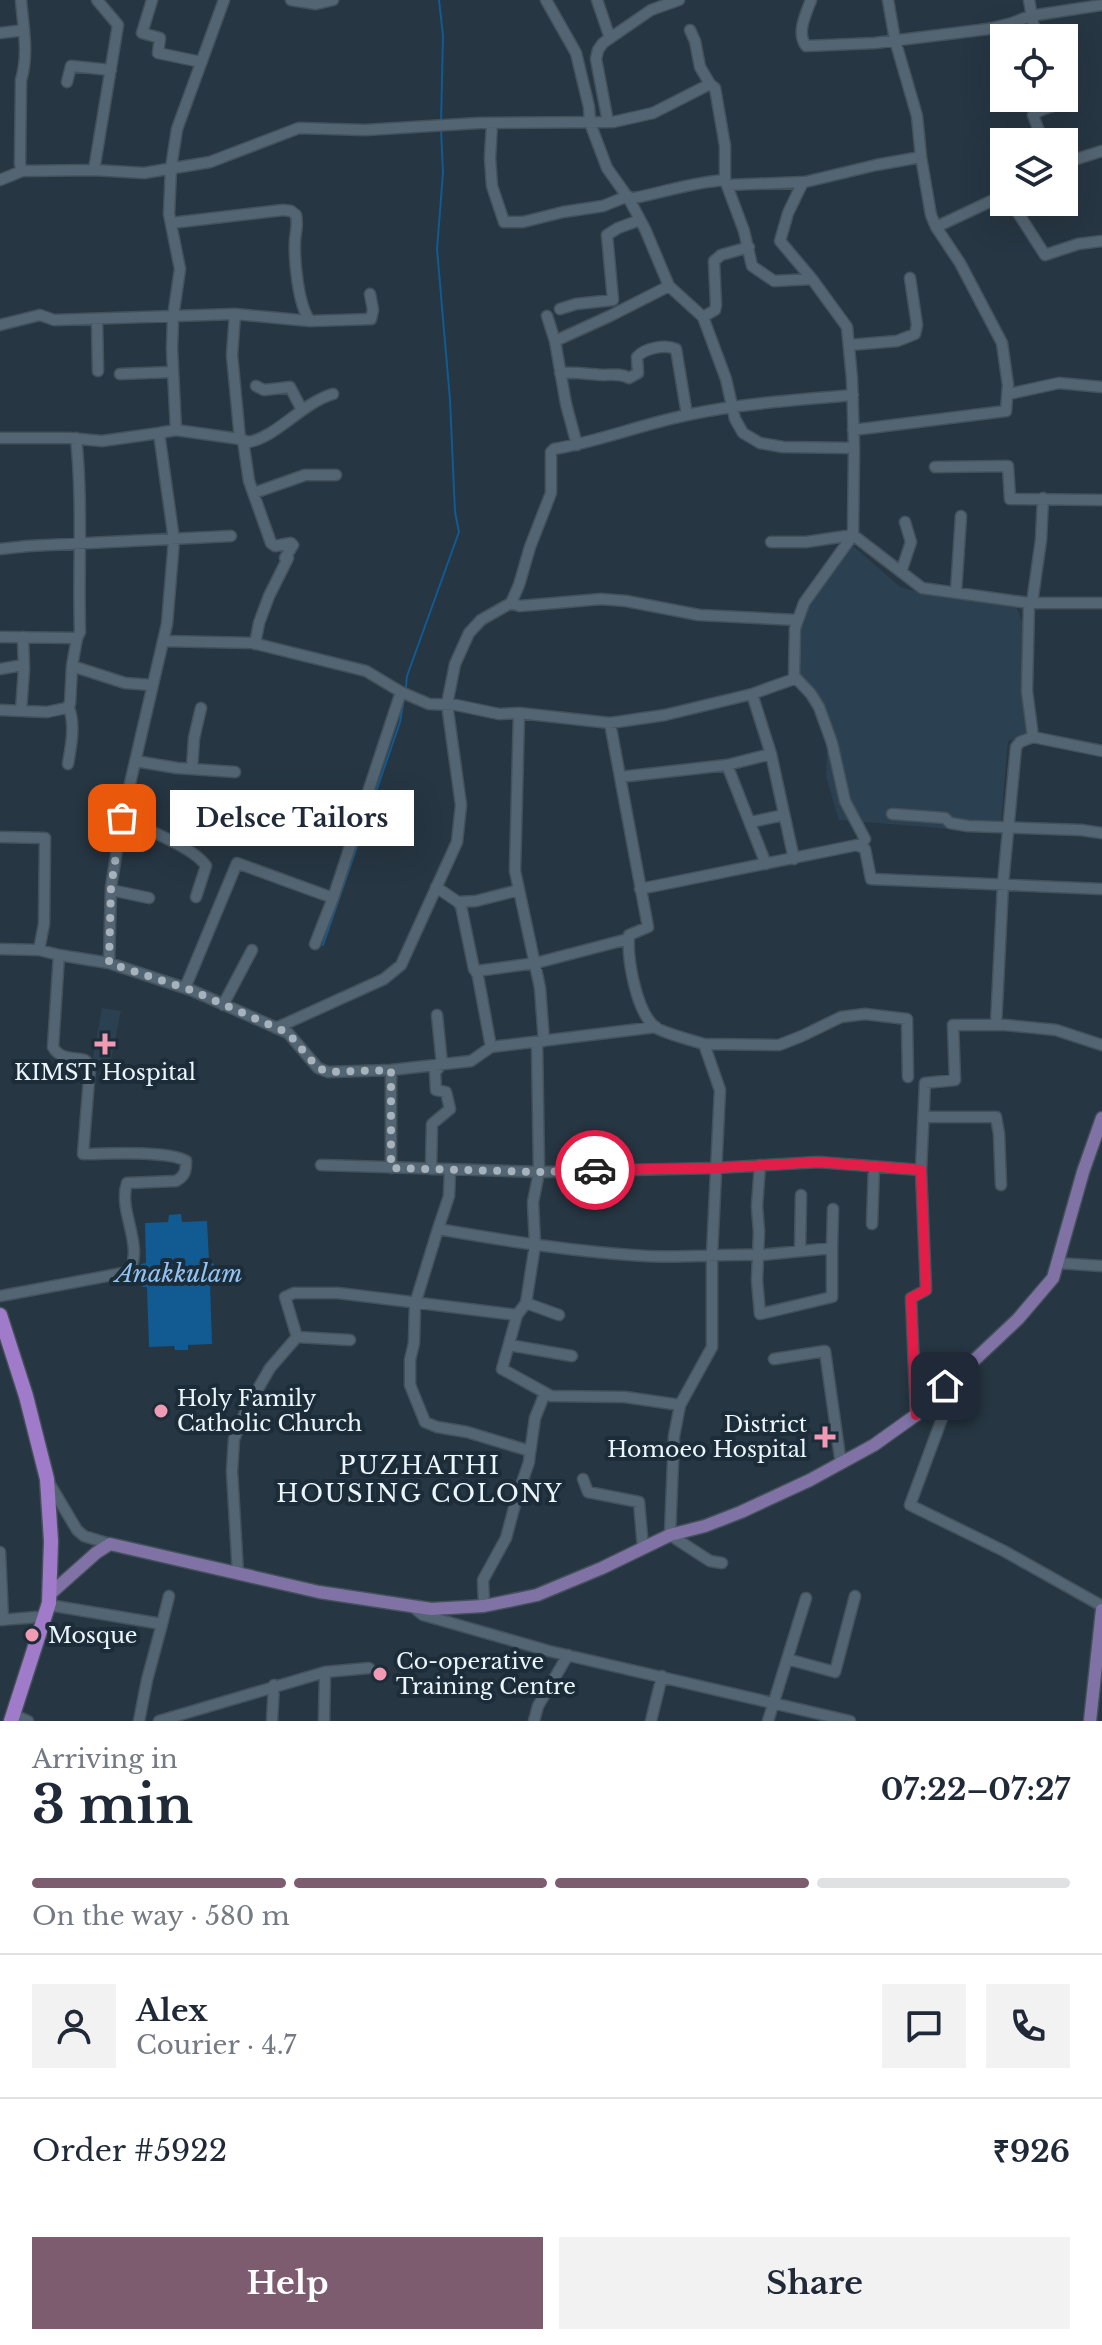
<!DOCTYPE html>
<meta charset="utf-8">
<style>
:root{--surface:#fff;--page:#f2f2f3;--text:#1f2937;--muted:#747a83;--line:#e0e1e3;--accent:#7d5c6f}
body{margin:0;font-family:"Libre Baskerville",serif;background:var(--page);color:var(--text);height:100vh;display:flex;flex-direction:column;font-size:30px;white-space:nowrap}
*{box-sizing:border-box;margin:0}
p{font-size:26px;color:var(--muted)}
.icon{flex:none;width:44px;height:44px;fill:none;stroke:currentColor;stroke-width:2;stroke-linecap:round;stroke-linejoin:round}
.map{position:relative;height:1721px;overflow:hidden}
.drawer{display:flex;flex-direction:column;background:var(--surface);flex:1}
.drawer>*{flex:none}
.controls{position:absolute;left:990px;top:24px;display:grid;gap:16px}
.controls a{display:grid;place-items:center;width:88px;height:88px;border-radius:0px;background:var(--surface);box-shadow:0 8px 32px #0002;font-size:40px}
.pin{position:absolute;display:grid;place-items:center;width:68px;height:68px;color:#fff;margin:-34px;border-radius:16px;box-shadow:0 4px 12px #0006}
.courier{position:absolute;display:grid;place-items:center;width:80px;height:80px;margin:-40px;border:6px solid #e11d48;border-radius:50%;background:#fff;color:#222;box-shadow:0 2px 10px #0007}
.bubble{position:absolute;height:56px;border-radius:0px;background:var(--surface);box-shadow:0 8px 32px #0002;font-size:26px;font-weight:700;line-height:56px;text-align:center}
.overview em{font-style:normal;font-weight:700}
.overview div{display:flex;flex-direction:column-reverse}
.overview{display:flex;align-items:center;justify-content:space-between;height:136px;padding:0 32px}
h1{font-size:52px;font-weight:700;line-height:60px}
.bar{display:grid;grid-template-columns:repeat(4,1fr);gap:12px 8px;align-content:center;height:96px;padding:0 32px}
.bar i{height:10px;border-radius:6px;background:var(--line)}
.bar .selected{background:var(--accent)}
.bar p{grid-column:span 4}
.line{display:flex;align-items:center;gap:20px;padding:0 32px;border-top:2px solid var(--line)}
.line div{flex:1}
.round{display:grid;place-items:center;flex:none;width:84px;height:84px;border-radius:0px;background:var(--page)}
.button{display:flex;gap:16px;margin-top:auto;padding:16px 32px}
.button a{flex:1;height:92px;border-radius:0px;background:var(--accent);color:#fff;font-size:32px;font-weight:700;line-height:92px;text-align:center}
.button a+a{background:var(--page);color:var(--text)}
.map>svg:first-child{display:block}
.built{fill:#2b4051}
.water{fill:#125a92}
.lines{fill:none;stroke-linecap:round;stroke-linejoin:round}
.stream{stroke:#125a92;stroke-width:2}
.minor-casing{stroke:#43515b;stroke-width:13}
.major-casing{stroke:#43515b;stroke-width:15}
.highway-casing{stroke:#43515b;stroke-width:17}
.minor{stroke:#536472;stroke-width:10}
.major{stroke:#8172a6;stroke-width:12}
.highway{stroke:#a07bc9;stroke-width:14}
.done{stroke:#a6b2bc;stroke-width:8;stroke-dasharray:0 14.4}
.route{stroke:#e11d48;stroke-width:10}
.poi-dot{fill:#f19ab4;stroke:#1c2c38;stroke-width:3}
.labels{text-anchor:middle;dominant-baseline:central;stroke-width:8;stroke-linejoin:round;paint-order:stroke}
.poi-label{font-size:22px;fill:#ebf5fd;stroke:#1c2c38;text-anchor:start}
.water-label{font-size:24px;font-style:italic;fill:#92c3f3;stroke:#1c2c38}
.neighbourhood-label{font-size:24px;letter-spacing:2px;fill:#ebf5fd;stroke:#1c2c38}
</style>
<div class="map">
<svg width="1102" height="1721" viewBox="0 0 1102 1721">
<rect width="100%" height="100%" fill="#263642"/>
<path class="built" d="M 850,543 L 900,587 L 934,596 L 1016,606 L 1025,628 L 1022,695 L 1031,733 L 1008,741 L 1000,833 L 839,820 L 826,777 L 828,715 L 793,672 L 802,621 L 809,599 Z
M 102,1008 L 121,1011 L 110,1064 L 92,1063 Z"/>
<path class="water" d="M 181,1214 L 182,1222 L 207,1221 L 209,1261 L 214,1264 L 215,1282 L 210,1283 L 212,1344 L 188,1345 L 188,1350 L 175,1350 L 174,1346 L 149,1347 L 147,1287 L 142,1287 L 141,1264 L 146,1263 L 145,1223 L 168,1222 L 169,1215 Z"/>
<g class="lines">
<path class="stream" d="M 439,0 L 443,36 L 441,123
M 406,687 L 407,676 L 459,532 L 455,512 L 450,400 L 437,249 L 443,173 L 441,129
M 323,945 L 400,722 L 404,699"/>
<g class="minor-casing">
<path id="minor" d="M 21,0 C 23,26 29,54 21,80 L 20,164 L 22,171
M 152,0 L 142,33 L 160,38 L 158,53 L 201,62
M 291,0 L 316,4 L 333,0
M 546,0 L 576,53 L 589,107 L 590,123 L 607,168 L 629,199 L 645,229 L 669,286 L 703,317 L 726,379 L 735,419 L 743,433 L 760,443 L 783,447 L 854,448 L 853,535 L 922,588 L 1029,603 L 1102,603
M 597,0 L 610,38
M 811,0 C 806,14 796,33 806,46 L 875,43 L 988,29 L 1012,23 L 1030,16 L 1102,5
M 888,0 L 895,40 L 917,116 L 921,157 L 931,215 L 936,227
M 1029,0 L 1036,38
M 690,30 L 695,41 L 700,67 L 710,84
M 0,33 L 24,30
M 67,82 L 71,66 L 111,70
M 608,122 L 596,59 L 598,50 L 603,43 L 651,10 L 679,0
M 492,123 L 490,158 L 492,186 L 504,222 L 523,222 L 563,212 L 603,206 L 628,196
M 1043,142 L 1033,115 C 1042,107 1054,108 1064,101 L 1062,98
M 1064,163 L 1102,151
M 94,170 L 118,25 L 97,0
M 0,180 L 22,171 L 94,170 L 144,173 L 210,162 L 299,128 L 365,130 L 479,123 L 613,122 L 653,113 L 710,84 L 715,88 L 725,146 L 725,180 L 744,231 L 752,266 L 774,281 L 812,279 L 847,327 L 852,379 L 854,448
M 803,182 L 788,213 L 780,241 L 812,279
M 728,185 L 805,182 L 876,165 L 921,157
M 629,199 C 662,193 692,182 725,180
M 1011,202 L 1045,255 L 1078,244 L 1102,241
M 171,223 L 283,210 L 291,211 L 296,215 C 298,225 296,230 295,240 C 294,260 298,305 310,321 L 371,319 L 373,310 L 370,294
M 560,309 L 576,304 L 613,300 L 607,235 L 618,228 L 640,220
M 235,314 L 232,355 L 240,439 L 243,440 L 249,481 L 271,543 L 275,546 L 291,543 L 293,545 L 285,558 L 288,558 L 269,596 L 259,623 L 255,644
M 547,316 L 555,341
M 703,317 L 715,310 L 716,305 L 714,261 L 721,255 L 749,247
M 97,320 L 98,371
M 0,325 L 40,315 L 54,320 L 235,314 L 310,321
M 849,345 L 897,341 L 915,334 L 917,325 L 910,278
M 560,373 C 576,372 587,374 602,375 C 612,375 620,373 629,378 L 638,373 L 637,357 C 645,348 665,344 676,349 L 687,415
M 120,374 L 172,372
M 256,386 L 264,390 L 290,387 L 302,410
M 1009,394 L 1059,383 L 1102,387
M 176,430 L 240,439
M 853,430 L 1006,411 L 1008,385 L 1002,343 L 960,263 L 936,227 L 1004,195
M 0,438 L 69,438 L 102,441 L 159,433
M 76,438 C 83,503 78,567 80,632 L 77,638
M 243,440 L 249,442 C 278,436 302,403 333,394
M 577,445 L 566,404 L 555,341 L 610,316 L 669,286
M 935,467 L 1008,466 L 1010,499 L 1102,500
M 254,493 L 305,475 L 336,475
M 771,542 L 806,542 L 853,535
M 0,549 L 28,546 L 231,536
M 901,572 L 911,542 L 905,522
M 956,592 L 961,516
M 511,603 L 520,606 L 601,599 L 626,601 L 699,615 L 797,620
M 1029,603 L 1027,691 L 1033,737
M 1032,603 L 1041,540 L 1043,498
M 0,637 L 77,638 L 72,666
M 163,641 L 253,643 L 366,671 L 401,692 L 429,704 L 456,705 L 499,714 L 519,713 L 610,723 L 665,715 L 752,694 L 794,679 L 795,628 L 804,603 L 853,535
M 0,669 L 23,665
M 794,676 L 811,694 L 819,707 L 832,743 L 845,801 L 865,839 L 862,844
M 752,694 L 771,754 L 794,859
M 0,710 L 47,712 L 66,708 L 70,704 L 72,666 L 125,683 L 151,685
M 21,711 L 24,669 L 23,637
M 519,713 L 515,871 L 540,988 L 544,1041
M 610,723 L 648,927 L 629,935 C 627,959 636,1011 655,1027 C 663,1033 694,1041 704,1044 L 720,1090 L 712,1254 L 712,1347 L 680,1405 L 674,1436 L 670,1535 L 710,1561 L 722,1563
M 135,761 L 177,768 L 235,772
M 68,764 C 71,746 76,723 68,706
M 727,765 L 766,864
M 192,769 L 194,738 L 201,708
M 620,777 L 727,765 L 771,754
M 892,814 L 945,818 L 950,823 L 968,826 L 1081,830 L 1102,833
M 122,818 C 143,828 195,848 206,866 L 196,897
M 751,822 L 784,815
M 0,837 L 45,838 L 44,924 L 39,950
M 436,887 L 458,902 L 461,906 L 474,969 L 478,975
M 640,889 L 857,845 L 865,849 L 871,879 L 1102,889
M 111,890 L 149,898
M 458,902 L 476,901 L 519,890
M 315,944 L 333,898 L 401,692
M 0,949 L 39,950 L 59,955 L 109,963 L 191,990 L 288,1033 L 318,1068 L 328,1072 L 391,1070 L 471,1061 L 491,1047 L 656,1027
M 109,963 L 111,887 L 122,818 L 167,624 L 174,540 L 159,433 L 176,430 L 172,349 L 173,317 L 180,269 L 169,214 L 171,168 L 177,129 L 224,0
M 185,988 L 237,863 L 333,898
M 223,1005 L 252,950
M 996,1025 L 1003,884 L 1016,747 L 1020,742 L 1033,737 L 1102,751
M 276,1028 L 384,979 L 401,965 L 457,842 L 461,805 L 447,704 L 455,664 L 469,633 L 481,620 L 511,603 L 519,585 L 530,547 L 551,493 L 551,452 L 554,449 C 601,441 645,423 692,414 C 745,403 799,400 853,395
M 537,1042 L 539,1172 L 533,1202 L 535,1245 L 526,1303 L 517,1315 L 502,1369 L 551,1396 L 625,1397 L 680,1405
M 704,1044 L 779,1045 L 802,1036 L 841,1017 L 865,1014 L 907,1019 L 908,1077
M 491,1047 L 477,971 L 536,963 L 628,939
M 391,1070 L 391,1168
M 924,1117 L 996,1117 L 999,1134 L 1001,1185
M 321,1165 L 539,1172 L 716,1168 L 818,1162 L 921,1170 L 925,1083 L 955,1080 L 953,1025 L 1006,1025 L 1056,1030 L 1102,1045
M 431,1169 L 432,1124 L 450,1109 L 446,1092 L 436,1090 L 435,1072 L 442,1064 L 437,1015
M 872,1224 L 874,1166
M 438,1229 L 449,1196 L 450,1169
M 832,1248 L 833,1209
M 800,1251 L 801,1195
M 1057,1263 L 1102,1266
M 0,1296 L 123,1273 L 131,1269 C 142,1241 118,1210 127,1183 L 176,1181 C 185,1176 186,1171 186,1161 C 167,1150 107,1154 83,1154 L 90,1067 L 85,1060 C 72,1057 60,1060 53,1047 L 59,955
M 526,1303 L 559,1315
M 297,1337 L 285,1297 L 294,1293 L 338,1293 L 517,1315
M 297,1337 L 350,1340
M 509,1345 L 572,1356
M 774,1359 L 825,1351 L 841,1464
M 927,1404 L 944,1413 L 910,1505 L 1004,1551 L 1102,1606
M 916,1415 L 911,1298 L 926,1290 L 921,1170
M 530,1453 L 535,1418 L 545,1393
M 583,1479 L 588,1492 L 639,1502 L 643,1548
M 48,1481 L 77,1530 L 84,1536 L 110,1544
M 0,1552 L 3,1620
M 238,1574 L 232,1471 L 234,1439 L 247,1408 L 270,1368 L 297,1337
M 49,1605 L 162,1624 L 169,1596
M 484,1606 L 483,1580 L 506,1538 L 517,1497 L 529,1462 L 530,1451 L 467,1432 L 437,1427 L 425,1422 L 410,1385 L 410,1360 L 414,1343 L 415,1304 L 438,1229 C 507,1241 576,1252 646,1256 C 683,1258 720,1254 757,1255 L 761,1255 L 832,1248 L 832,1297 L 760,1314 L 757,1280 L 759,1232 L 757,1206 L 760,1165
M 413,1607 L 423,1615 L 549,1651 L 850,1721
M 0,1620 L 37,1617
M 787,1659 L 835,1672 L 855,1596
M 14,1715 L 28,1721
M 139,1721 L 147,1680 L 162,1624
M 159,1721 L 325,1672 L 369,1668
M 272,1721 L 274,1685
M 324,1721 L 325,1672
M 534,1721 L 538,1706 L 568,1655
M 651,1721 L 662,1676
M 768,1721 L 806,1598"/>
</g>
<g class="major-casing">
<path id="major" d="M 50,1594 L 96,1553 L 110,1544 L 319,1592 L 431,1609 L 484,1606 L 537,1595 L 602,1568 L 670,1535 L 705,1526 L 741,1512 L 810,1480 L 874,1445 L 916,1415 L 1018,1319 L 1053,1278 L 1083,1172 L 1102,1118
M 1090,1721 L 1102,1610"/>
</g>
<g class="highway-casing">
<path id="highway" d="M 0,1315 L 26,1396 L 47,1479 L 51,1541 L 49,1603 L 11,1721"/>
</g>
<use href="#minor" class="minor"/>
<use href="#major" class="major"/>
<use href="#highway" class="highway"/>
</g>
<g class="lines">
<path class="done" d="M 122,818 L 111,887 L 109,963 L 191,990 L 288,1033 L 318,1068 L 328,1072 L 391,1070 L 391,1168 L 539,1172 L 595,1170"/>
<path class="route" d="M 595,1170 L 716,1168 L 818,1162 L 921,1170 L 926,1290 L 911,1298 L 916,1415 L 945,1386"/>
</g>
<g class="poi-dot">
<path d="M101 1032h8v8h8v8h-8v8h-8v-8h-8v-8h8z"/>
<circle cx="161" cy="1411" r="8"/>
<path d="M821 1425h8v8h8v8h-8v8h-8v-8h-8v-8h8z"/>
<circle cx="32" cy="1635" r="8"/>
<circle cx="380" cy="1674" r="8"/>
</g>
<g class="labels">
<g class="poi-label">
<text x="105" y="1072" text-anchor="middle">KIMST Hospital</text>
<text x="177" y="1398">Holy Family<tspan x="177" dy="25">Catholic Church</tspan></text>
<text x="807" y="1424" text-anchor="end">District<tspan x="807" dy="25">Homoeo Hospital</tspan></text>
<text x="48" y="1635">Mosque</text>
<text x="396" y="1661">Co-operative<tspan x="396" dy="25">Training Centre</tspan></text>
</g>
<g class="water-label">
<text x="179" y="1273">Anakkulam</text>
</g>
<g class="neighbourhood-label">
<text x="420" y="1465">PUZHATHI<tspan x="420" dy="28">HOUSING COLONY</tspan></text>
</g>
</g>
</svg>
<div class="controls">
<a><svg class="icon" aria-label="locate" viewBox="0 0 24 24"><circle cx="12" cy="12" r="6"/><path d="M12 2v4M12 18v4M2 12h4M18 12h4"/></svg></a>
<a><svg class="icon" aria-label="layers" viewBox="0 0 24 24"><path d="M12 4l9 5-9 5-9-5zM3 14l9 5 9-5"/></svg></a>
</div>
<div class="pin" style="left:122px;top:818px;background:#ea580c"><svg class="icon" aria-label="bag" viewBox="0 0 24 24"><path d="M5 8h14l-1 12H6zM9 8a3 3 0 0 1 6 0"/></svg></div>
<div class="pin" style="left:945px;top:1386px;background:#1f2937"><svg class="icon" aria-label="home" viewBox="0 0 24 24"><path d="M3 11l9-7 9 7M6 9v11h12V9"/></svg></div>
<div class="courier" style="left:595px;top:1170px"><svg class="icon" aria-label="car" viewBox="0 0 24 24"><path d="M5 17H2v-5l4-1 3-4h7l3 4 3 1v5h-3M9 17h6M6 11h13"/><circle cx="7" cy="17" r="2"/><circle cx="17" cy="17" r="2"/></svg></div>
<div class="bubble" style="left:170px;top:790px;width:244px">Delsce Tailors</div>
</div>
<section class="drawer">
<div class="overview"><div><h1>3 min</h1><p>Arriving in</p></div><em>07:22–07:27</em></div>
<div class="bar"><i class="selected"></i><i class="selected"></i><i class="selected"></i><i></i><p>On the way · 580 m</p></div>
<div class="line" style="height:144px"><a class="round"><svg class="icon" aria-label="person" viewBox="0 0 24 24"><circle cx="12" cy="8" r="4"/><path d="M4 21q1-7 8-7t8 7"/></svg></a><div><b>Alex</b><p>Courier · 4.7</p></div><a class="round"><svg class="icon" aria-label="chat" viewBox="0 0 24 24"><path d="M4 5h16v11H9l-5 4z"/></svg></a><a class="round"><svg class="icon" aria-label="phone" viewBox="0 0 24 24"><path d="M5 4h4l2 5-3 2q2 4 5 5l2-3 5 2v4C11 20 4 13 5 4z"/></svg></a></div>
<div class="line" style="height:104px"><div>Order #5922</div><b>₹926</b></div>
<div class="button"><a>Help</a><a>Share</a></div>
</section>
